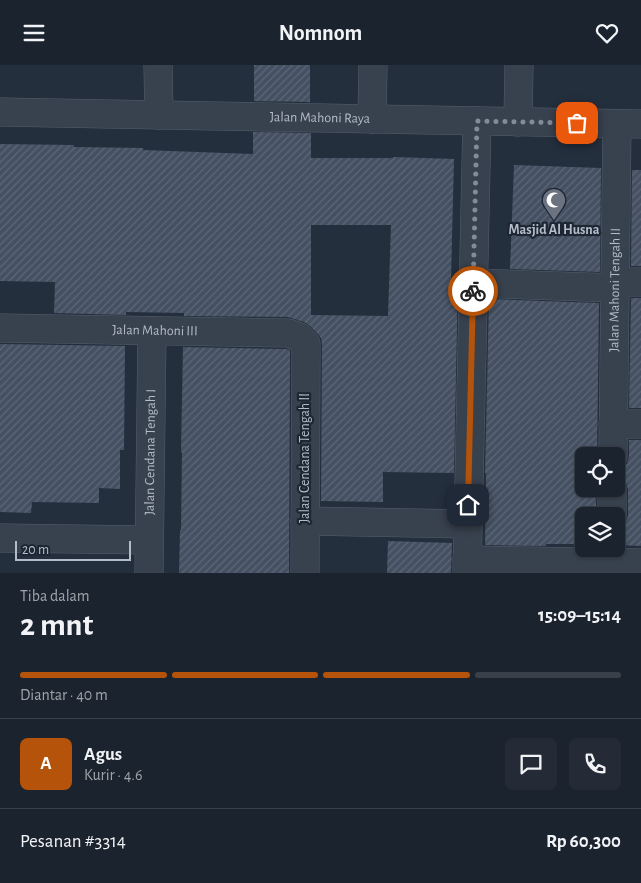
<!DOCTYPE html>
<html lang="id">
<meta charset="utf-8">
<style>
:root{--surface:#1b232e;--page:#242b36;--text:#f1f3f6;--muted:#a0a4aa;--line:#39404a;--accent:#b45309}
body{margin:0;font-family:"Alegreya Sans",sans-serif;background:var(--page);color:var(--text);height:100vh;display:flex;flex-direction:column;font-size:19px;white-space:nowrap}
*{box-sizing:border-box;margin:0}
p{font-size:16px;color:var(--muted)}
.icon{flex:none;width:28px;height:28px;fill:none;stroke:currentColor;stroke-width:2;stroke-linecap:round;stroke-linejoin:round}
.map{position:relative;height:508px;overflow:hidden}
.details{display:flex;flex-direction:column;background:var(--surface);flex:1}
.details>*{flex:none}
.controls{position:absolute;left:575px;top:382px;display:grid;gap:10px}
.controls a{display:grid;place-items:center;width:50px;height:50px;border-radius:8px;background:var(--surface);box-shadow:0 1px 4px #0004,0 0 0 1px var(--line);font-size:25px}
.scale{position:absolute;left:15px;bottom:12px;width:116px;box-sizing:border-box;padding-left:5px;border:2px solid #b4bcc9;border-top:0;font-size:14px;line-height:18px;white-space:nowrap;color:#b4bcc9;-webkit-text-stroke:4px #1d2633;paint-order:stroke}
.pin{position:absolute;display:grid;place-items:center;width:42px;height:42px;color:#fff;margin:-21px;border-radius:10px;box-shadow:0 2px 8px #0006}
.courier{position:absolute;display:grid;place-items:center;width:50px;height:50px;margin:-25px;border:4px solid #b45309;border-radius:50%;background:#fff;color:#222;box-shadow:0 1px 6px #0007}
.headline em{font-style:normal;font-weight:700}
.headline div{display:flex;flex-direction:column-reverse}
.headline{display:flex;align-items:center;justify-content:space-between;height:85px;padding:0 20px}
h1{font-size:32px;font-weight:700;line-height:38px}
.bar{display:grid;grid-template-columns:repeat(4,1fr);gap:8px 5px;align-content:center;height:60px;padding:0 20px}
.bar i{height:6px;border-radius:4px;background:var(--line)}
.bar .active{background:var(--accent)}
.bar p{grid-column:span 4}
.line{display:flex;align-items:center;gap:12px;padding:0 20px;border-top:1px solid var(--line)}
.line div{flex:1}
.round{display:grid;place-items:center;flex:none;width:52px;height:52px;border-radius:8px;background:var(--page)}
header{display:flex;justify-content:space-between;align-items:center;height:65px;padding:0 20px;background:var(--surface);font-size:22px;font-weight:700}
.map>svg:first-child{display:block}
.building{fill:url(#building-hatch);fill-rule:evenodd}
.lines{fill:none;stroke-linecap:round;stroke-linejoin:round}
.minor-casing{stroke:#565f6c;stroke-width:29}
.minor{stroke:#38414e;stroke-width:28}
.done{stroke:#828b98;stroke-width:5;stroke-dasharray:0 9}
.route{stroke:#b45309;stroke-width:6}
.labels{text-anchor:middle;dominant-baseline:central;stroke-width:4.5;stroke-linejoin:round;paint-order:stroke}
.street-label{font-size:14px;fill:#b4bcc9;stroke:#1d2633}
.poi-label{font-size:14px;font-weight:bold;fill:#b4bcc9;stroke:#1d2633}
</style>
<header><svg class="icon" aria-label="menu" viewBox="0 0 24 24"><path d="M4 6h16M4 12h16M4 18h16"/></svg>Nomnom<svg class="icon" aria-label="heart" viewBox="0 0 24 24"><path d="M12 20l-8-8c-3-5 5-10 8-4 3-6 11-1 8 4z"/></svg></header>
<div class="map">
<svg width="641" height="508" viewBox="0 0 641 508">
<defs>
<pattern id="building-hatch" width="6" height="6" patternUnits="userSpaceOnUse" patternTransform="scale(1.25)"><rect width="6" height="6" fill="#455162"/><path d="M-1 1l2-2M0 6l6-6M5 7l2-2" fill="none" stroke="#5d6877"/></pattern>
</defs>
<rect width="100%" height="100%" fill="#242f3e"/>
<path class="building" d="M 254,0 L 310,0 L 310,37 L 254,36 Z
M 253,67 L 311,68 L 311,93 L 393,93 L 393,92 L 454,94 L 451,213 L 458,213 L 454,408 L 383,407 L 383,437 L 321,436 L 322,279 L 321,273 L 317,268 L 310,261 L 304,257 L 288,252 L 184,251 L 184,248 L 126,247 L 126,250 L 54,248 L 55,217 L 0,216 L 0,79 L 74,80 L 74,82 L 143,83 L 143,85 L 253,89 ZM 311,160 L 391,160 L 388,251 L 311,250 Z
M 514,100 L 601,103 L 600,207 L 510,204 Z
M 632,105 L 641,105 L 641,201 L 631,201 Z
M 631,233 L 641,233 L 641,343 L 629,343 Z
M 489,234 L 599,238 L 597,391 L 584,391 L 584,424 L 596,424 L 596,451 L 584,451 L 584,479 L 546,479 L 546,481 L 485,480 L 486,408 L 485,408 Z
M 0,279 L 125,281 L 124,385 L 120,385 L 120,424 L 99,423 L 99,438 L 32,437 L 31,448 L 0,447 Z
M 183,282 L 285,284 L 290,285 L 289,508 L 179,508 L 180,465 L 181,465 L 182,387 L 181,387 Z
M 629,375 L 641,375 L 641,481 L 616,480 L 616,466 L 620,464 L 625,459 L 628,451 L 628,424 L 625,416 L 620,411 L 616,409 L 616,406 L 621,404 L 627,399 L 629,391 Z
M 388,476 L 452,478 L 451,508 L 387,508 Z"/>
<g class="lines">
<g class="minor-casing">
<g id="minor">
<path d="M 158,0 L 159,50"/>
<path id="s1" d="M 0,47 L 641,59"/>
<path d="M 372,54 L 373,0"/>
<path d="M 518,57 L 519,0"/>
<path d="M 615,217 L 641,217"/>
<path d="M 473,218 L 615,223"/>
<path id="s2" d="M 0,263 L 288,268 L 299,272 L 306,279 L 305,508"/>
<path d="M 613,359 L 641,359"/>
<path id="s3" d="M 613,391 L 617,59"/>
<path d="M 612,451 L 612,424"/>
<path d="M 305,456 L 468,459"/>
<path d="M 0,473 L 149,475"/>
<path d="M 467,495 L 641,498"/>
<path id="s4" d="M 149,508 L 152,266"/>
<path d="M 467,508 L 477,56"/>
</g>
</g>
<use href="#minor" class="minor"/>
</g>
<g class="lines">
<path class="done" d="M 473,226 L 477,56 L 577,58"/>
<path class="route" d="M 468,440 L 473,226"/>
</g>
<defs>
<g id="mosque-pin" transform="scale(1.25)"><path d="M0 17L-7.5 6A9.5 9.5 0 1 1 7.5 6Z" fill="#6b7280" stroke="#1d2633"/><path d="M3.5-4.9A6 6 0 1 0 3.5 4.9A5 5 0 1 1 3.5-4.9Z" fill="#fff"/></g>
</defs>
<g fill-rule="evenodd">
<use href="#mosque-pin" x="554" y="135"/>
</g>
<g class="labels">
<g class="street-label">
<text stroke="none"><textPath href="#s1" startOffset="320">Jalan Mahoni Raya</textPath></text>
<text stroke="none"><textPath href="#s3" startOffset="166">Jalan Mahoni Tengah II</textPath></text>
<text stroke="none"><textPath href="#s2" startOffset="155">Jalan Mahoni III</textPath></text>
<text stroke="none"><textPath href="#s4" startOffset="121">Jalan Cendana Tengah I</textPath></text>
<text transform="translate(305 393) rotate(-90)">Jalan Cendana Tengah II</text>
</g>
<g class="poi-label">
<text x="554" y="165">Masjid Al Husna</text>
</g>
</g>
</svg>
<div class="controls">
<a><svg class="icon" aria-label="locate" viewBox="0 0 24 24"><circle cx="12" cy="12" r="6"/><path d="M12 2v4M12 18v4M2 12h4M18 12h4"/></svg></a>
<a><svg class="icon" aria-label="layers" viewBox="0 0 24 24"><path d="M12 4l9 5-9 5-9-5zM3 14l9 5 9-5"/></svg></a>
</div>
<div class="scale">20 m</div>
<div class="pin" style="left:577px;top:58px;background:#ea580c"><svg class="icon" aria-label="bag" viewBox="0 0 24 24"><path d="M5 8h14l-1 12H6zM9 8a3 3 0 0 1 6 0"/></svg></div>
<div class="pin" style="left:468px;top:440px;background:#1f2937"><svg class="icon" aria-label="home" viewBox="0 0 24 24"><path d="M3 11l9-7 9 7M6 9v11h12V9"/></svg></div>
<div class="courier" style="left:473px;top:226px"><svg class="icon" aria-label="bike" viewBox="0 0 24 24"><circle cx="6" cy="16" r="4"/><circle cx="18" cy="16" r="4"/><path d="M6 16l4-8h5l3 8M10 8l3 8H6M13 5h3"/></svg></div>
</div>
<section class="details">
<div class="headline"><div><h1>2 mnt</h1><p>Tiba dalam</p></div><em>15:09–15:14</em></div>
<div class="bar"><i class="active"></i><i class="active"></i><i class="active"></i><i></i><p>Diantar · 40 m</p></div>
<div class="line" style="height:90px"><b class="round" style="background:var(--accent);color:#fff">A</b><div><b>Agus</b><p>Kurir · 4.6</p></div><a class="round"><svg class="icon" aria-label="chat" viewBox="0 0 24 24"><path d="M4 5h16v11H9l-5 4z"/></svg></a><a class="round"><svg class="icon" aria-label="phone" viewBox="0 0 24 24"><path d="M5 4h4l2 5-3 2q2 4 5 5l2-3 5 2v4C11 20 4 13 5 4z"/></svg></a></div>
<div class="line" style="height:65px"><div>Pesanan #3314</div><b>Rp 60,300</b></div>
</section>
